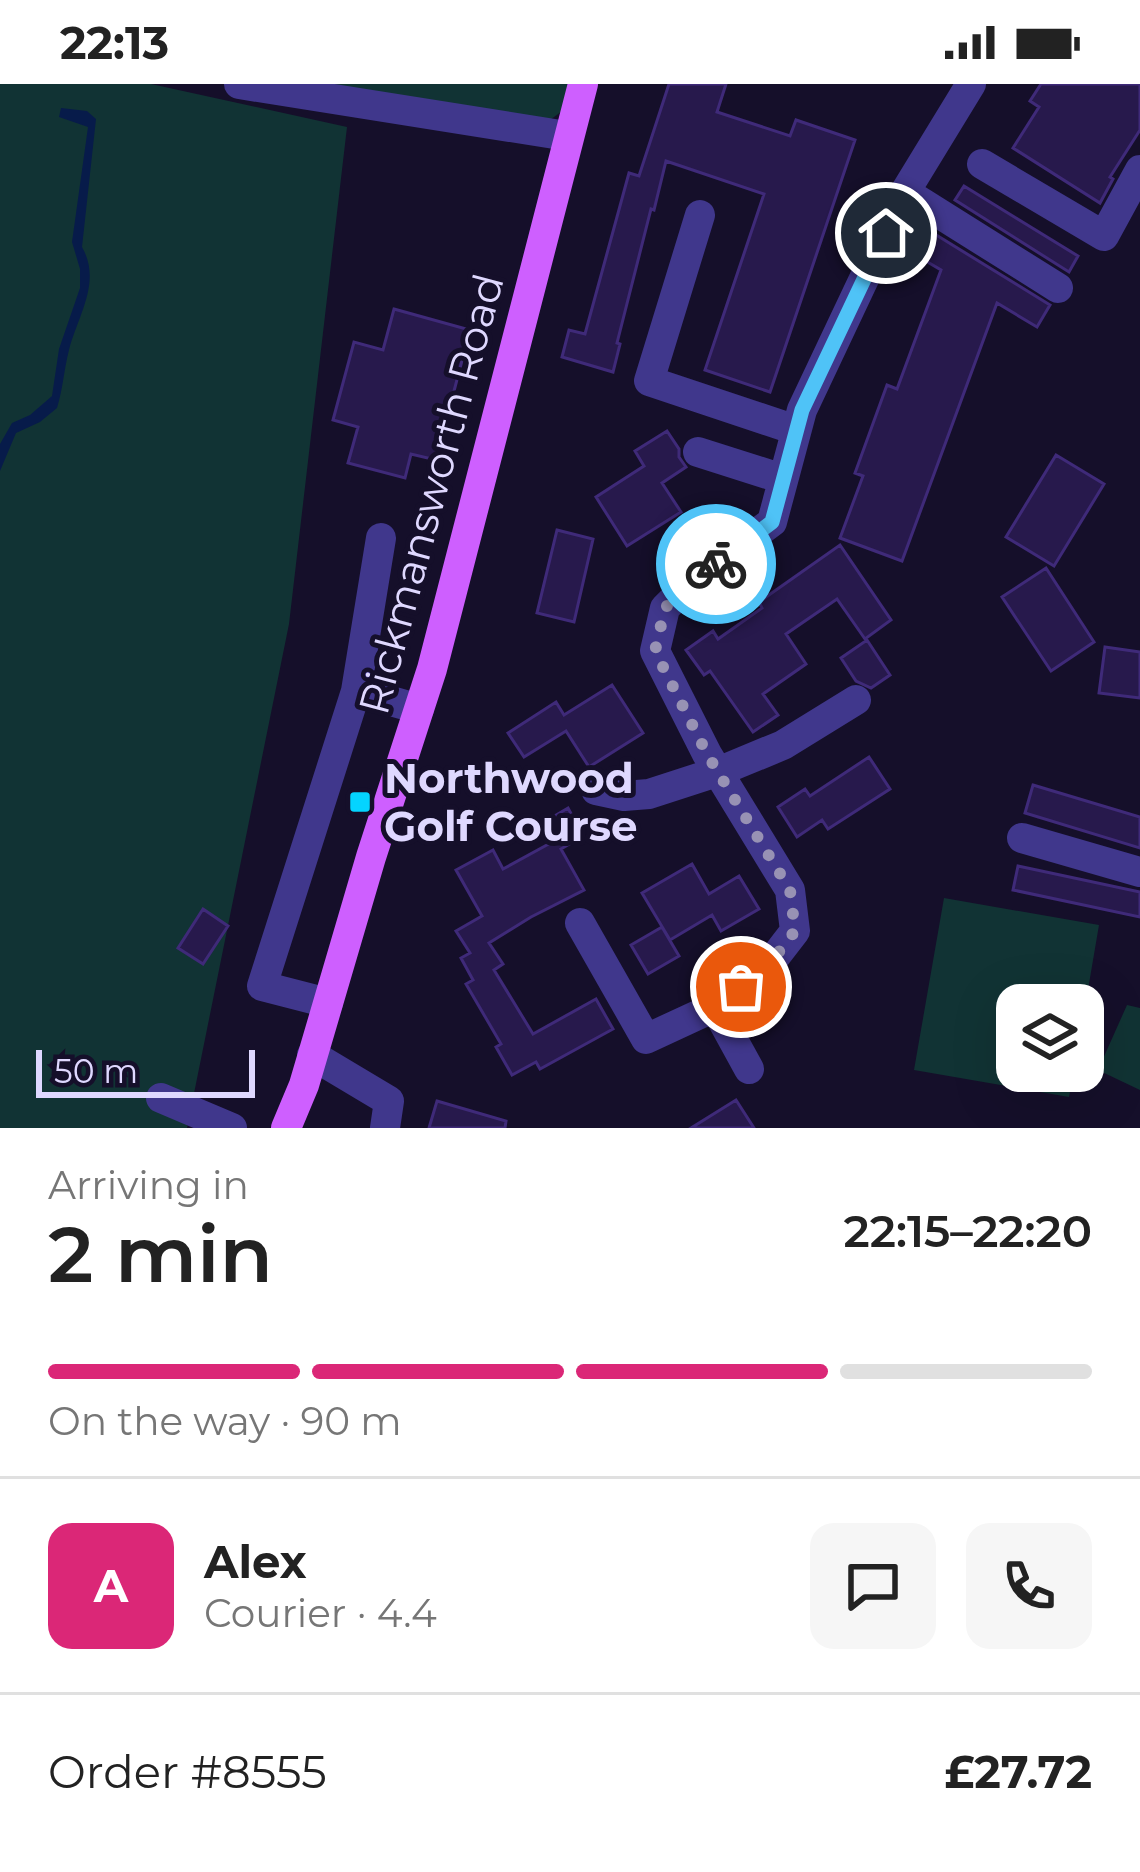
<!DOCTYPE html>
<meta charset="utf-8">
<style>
:root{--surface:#fff;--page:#f6f6f6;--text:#222;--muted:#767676;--line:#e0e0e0;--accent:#db2777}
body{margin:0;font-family:Montserrat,sans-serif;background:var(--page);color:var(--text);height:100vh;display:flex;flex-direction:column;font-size:45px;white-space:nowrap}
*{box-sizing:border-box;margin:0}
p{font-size:39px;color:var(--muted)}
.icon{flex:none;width:66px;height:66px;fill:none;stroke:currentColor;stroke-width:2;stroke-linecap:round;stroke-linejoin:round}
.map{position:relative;height:1044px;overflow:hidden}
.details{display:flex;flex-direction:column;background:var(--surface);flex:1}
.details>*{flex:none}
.tools{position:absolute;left:996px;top:900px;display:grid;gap:24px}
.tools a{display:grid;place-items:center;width:108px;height:108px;border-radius:24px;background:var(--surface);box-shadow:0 12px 48px #0002;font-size:60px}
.scale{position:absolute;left:36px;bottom:30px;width:219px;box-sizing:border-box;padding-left:12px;border:6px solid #dfd8ff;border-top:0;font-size:33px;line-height:42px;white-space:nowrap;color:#dfd8ff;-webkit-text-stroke:9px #150f2a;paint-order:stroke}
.pin{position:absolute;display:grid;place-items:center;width:102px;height:102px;color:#fff;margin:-51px;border:6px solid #fff;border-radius:50%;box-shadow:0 3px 12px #0007}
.courier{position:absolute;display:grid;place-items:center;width:120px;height:120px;margin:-60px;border:9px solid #4fc3f7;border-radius:50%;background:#fff;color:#222;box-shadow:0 3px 15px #0007}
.headline em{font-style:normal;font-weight:600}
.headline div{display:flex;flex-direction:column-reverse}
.headline{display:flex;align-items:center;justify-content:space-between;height:204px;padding:0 48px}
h1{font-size:78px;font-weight:600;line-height:90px}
.bar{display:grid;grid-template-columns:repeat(4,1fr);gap:18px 12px;align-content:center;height:144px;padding:0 48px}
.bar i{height:15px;border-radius:9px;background:var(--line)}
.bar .active{background:var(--accent)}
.bar p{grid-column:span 4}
.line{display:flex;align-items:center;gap:30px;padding:0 48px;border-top:3px solid var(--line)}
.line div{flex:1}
.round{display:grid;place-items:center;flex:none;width:126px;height:126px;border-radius:24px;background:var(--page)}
.status{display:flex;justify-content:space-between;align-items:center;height:84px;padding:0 60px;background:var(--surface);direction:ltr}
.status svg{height:33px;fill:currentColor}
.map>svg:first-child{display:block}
.green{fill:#113334}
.water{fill:#071b4a}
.building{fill:#27194c;stroke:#3f2a79;stroke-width:3}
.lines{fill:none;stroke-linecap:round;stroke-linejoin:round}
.minor{stroke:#40378c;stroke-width:30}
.major{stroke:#ce5fff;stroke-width:30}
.done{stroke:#9892b4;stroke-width:12;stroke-dasharray:0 21.6}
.route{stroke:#4fc3f7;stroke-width:15}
.poi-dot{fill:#04d4ff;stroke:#150f2a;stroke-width:4.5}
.labels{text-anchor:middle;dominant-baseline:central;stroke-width:10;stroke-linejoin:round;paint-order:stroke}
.street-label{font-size:42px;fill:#dfd8ff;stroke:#150f2a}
.poi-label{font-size:42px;font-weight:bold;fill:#dfd8ff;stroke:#150f2a;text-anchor:start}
</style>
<div class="status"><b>22:13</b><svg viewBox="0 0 49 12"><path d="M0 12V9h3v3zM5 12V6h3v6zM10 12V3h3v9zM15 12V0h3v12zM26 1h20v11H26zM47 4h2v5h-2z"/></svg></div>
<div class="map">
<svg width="1140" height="1044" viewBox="0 0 1140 1044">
<rect width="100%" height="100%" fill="#150f2a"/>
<path class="green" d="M 0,0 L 151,0 L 347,43 L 289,540 L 187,1044 L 0,1044 Z
M 294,0 L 575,0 L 570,21 L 542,42 Z
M 944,814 L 1099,841 L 1083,935 L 1083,921 L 1017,921 L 1017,987 L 1074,987 L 1069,1013 L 914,986 Z
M 1127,921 L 1140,924 L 1140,1006 L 1098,986 Z"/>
<path class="water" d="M 61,24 L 87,27 L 96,35 L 82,163 C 102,198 78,231 69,266 C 64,285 63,305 57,324 L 40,338 L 16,349 L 0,387 L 0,360 L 12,339 L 30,331 L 52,312 L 59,265 L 80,204 L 80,185 L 72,158 L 88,43 L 59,33 Z"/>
<path class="building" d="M 669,0 L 726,0 L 717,28 L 790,52 L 796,36 L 855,56 L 770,308 L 705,286 L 764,110 L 666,77 L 654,126 L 651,125 L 617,259 L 620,260 L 613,288 L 562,273 L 569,246 L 585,250 L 629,89 L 639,92 Z
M 1041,0 L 1140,0 L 1140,46 L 1110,93 L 1113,95 L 1100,119 L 1013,64 L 1039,23 L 1030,17 Z
M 964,102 L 1078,172 L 1069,188 L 955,116 Z
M 933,149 L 1050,221 L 1037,243 L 997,219 L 902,477 L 840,454 L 863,392 L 855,389 L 887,301 L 897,305 L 941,186 L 919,173 Z
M 394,225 L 470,246 L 436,376 L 411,370 L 405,394 L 348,379 L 358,343 L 333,336 L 354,258 L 383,266 Z
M 667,347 L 679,365 L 679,373 L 686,383 L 662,399 L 681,428 L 627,462 L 596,413 L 644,382 L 635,367 Z
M 1056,371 L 1104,400 L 1054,482 L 1006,453 Z
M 557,446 L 593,455 L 574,538 L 537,529 Z
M 840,461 L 891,536 L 865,555 L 837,515 L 786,550 L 806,580 L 763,610 L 778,631 L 753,648 L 710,587 L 704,591 L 686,566 L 713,547 L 718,555 L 762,524 L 759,518 Z
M 1046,484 L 1094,558 L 1051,587 L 1002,513 Z
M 867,556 L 890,591 L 871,604 L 856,597 L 841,574 Z
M 1105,563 L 1140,568 L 1140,614 L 1099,609 Z
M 612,601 L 643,649 L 589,683 L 566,647 L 524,673 L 508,649 L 556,618 L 564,631 Z
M 869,673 L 890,705 L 828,745 L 822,736 L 797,753 L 778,723 L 805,705 L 810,712 Z
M 1033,701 L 1140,733 L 1140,764 L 1025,729 Z
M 568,724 L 583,752 L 561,765 L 584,806 L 531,833 L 489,859 L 503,880 L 494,886 L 533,950 L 596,915 L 613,945 L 540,985 L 536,978 L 512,991 L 496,963 L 501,960 L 466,900 L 473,896 L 461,874 L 470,869 L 456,847 L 482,832 L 456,786 L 493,766 L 503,785 L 556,756 L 546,737 Z
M 692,780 L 709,810 L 739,792 L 759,825 L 721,847 L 712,831 L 670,856 L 642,809 Z
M 1018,782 L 1140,808 L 1140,833 L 1013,806 Z
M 203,825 L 228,842 L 203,880 L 178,864 Z
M 662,843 L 679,872 L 648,890 L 631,861 Z
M 736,1016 L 754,1044 L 691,1044 Z
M 437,1017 L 506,1037 L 505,1044 L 429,1044 Z"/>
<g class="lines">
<path class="minor" d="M 239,0 L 567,52
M 982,80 L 1104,152 L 1140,86
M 905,108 L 1058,204
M 700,131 L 649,297 L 796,346
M 698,368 L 783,395
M 356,607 L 381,454
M 596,706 L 624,712 L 649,710 L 720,687 L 783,661 L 856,616
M 1022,754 L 1140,788
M 580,839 L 646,955 L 715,923 L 768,882 L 795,847 L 790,806 L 707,670 L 655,567 L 665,524 L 692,497 L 772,438 L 802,326 L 905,108 L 971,0
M 328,919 L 262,902 L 356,607 L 419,625
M 715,923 L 749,985
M 312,971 L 389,1017 L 385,1044
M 161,1014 L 232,1044"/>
<path class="major" d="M 286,1044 L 304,1001 L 371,773 L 432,585 L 583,0"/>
</g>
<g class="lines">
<path class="done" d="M 716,480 L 692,497 L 665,524 L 655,567 L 707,670 L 790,806 L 795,847 L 768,882 L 741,903"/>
<path class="route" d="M 716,480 L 772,438 L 802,326 L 886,149"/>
</g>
<rect class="poi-dot" x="348" y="706" width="24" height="24" rx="6"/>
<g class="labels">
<g class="street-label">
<text transform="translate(431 410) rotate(-75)">Rickmansworth Road</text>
</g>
<g class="poi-label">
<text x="384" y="694">Northwood<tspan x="384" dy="48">Golf Course</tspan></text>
</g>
</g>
</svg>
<div class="tools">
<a><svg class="icon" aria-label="layers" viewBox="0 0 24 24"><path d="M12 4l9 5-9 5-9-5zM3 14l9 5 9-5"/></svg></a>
</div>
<div class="scale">50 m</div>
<div class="pin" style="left:741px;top:903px;background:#ea580c"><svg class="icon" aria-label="bag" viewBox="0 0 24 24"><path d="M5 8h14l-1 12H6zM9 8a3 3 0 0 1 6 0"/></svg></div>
<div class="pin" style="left:886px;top:149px;background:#1f2937"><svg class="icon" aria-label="home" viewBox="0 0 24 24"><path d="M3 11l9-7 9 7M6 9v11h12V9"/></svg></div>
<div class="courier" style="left:716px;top:480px"><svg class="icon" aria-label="bike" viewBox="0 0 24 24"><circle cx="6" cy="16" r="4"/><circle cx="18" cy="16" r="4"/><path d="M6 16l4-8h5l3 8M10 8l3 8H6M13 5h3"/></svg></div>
</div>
<section class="details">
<div class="headline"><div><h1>2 min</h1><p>Arriving in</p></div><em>22:15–22:20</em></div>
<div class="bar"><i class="active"></i><i class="active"></i><i class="active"></i><i></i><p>On the way · 90 m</p></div>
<div class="line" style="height:216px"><b class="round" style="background:var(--accent);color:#fff">A</b><div><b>Alex</b><p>Courier · 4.4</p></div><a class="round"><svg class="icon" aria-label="chat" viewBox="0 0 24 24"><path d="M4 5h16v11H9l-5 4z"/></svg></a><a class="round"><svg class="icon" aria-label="phone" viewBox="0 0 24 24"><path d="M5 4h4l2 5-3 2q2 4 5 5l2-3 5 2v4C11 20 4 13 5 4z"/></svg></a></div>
<div class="line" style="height:156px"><div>Order #8555</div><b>£27.72</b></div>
</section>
